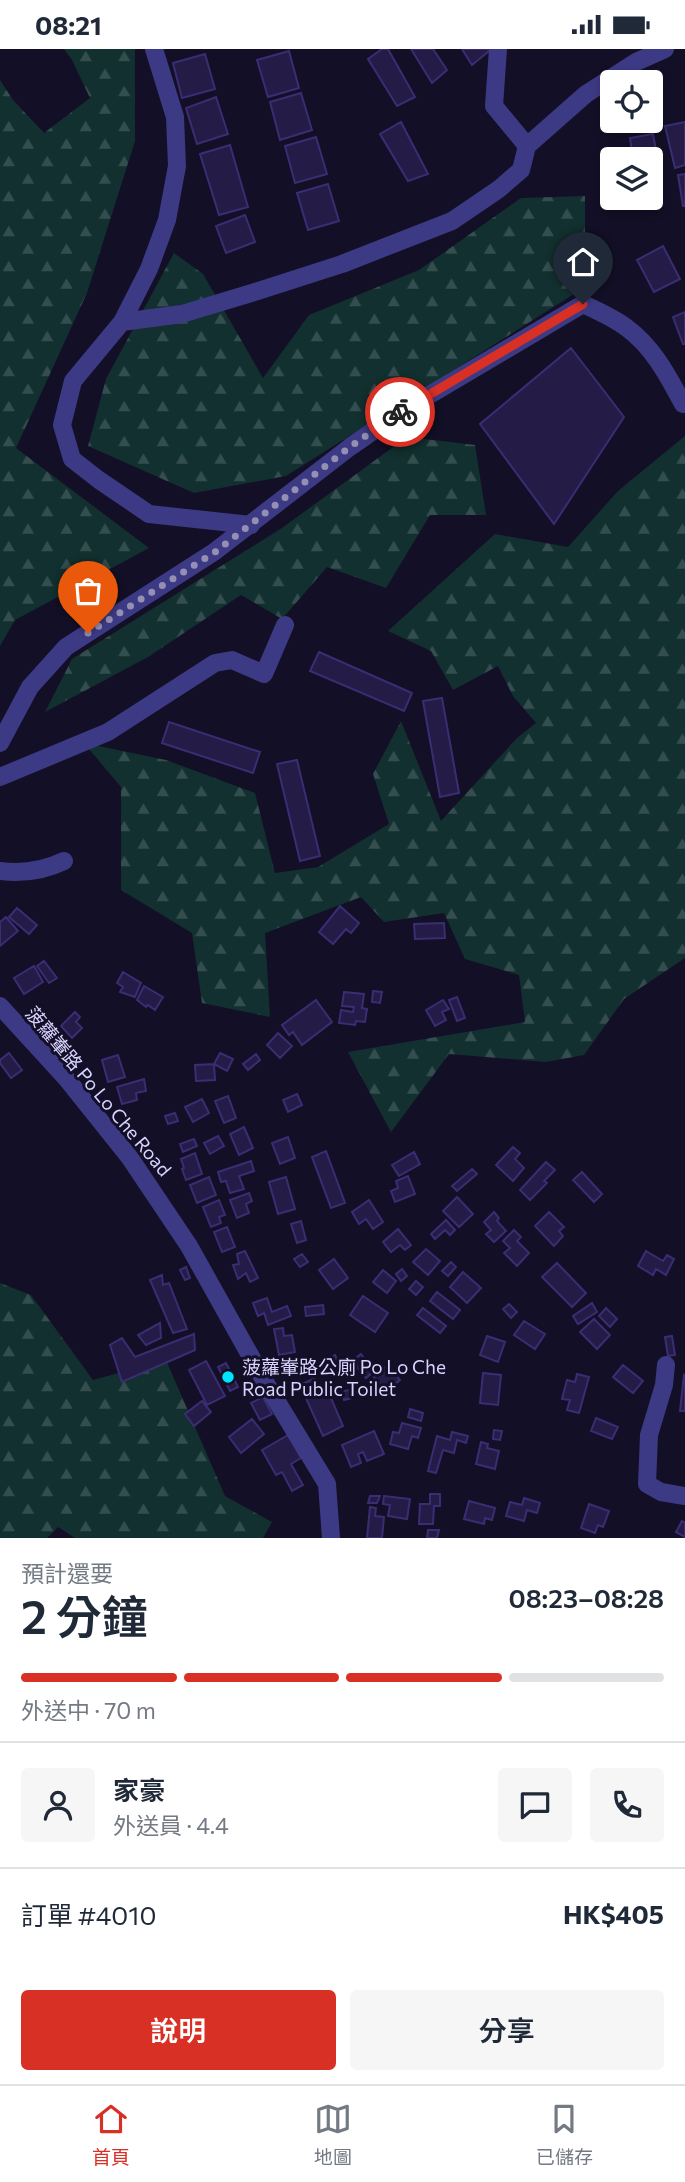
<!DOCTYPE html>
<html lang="zh-TW">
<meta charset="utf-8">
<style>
:root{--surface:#fff;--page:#f6f6f7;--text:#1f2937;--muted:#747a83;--line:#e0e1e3;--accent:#d93025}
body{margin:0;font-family:Commissioner,"Noto Sans TC",sans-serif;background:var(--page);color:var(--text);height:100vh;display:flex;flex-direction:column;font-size:26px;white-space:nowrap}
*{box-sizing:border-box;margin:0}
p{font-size:23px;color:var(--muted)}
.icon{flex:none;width:38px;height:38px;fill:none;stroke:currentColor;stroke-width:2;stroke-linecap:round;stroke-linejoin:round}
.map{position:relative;height:1489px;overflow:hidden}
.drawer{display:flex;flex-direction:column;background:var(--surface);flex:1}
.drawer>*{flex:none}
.controls{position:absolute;left:600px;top:21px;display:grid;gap:14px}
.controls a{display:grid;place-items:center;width:63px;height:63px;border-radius:7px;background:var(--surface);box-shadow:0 4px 10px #0003;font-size:35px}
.pin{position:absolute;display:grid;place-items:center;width:60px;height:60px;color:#fff;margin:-72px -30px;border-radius:50% 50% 50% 0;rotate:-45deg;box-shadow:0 0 7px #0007}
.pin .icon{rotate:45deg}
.courier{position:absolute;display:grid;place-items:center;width:70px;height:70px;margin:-35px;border:5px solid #d93025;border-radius:50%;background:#fff;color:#222;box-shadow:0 2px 9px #0007}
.head em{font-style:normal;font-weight:600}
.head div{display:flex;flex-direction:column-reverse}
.head{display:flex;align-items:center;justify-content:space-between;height:119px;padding:0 21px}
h1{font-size:46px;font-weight:600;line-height:52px}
.bar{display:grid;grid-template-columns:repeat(4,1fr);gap:10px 7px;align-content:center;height:84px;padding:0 21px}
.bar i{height:9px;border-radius:5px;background:var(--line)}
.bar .active{background:var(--accent)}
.bar p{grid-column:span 4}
.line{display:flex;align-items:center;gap:18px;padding:0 21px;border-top:2px solid var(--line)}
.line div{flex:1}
.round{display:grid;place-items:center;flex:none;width:74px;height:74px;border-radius:7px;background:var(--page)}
.action{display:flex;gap:14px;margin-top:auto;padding:14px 21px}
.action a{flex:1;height:80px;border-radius:7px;background:var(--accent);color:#fff;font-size:28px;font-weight:600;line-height:80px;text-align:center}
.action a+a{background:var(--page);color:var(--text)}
.status{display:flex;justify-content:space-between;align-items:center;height:49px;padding:0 35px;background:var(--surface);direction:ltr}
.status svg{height:19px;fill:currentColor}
.tabs{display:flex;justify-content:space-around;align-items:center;height:98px;border-top:2px solid var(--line);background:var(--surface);font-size:19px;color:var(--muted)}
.tabs a{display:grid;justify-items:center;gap:4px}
.tabs .active{color:var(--accent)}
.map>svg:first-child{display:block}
.forest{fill:url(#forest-firs)}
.building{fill:#241b47;stroke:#3b2d73;stroke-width:2}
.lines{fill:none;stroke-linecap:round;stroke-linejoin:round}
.minor{stroke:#3d3a85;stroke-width:18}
.done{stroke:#948fb3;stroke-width:7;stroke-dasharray:0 12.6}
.route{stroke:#d93025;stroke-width:9}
.poi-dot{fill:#00e5ff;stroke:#130f26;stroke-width:2.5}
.labels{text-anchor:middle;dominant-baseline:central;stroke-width:6;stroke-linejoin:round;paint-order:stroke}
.street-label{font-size:19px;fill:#d9d4ff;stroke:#130f26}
.poi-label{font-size:19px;fill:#d9d4ff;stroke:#130f26;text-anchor:start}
</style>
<div class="status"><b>08:21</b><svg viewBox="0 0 49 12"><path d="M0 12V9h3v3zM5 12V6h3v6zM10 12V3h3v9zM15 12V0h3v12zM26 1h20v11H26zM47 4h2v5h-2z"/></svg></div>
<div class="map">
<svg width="685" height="1489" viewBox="0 0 685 1489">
<defs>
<pattern id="forest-firs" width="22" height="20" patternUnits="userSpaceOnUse" patternTransform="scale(1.75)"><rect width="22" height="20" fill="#12302f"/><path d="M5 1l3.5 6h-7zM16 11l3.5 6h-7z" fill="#344d4e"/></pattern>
</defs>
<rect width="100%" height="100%" fill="#130f26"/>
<path class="forest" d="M 64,0 L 135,0 L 135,92 L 87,244 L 16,399 L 149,499 L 15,571 L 0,597 L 0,31 L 13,51 L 44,84 L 90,49 L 72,11 Z
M 585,147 L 585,238 L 286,427 L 194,444 L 88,397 L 106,330 L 174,204 L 203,225 L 263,329 L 309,266 L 419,221 L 521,149 Z
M 685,387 L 685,909 L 624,950 L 584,1006 L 546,1013 L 449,1005 L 391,1083 L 348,1003 L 525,973 L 519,926 L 465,910 L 444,864 L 384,873 L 361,848 L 265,884 L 270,968 L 202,954 L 192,884 L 121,841 L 121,738 L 84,694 L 166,711 L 255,744 L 275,824 L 318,818 L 389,775 L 373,725 L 401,672 L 441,772 L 517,689 L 536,674 L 513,647 L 498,617 L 453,641 L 431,602 L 388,582 L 495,485 L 568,498 L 618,442 Z
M 407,388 L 475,396 L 486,466 L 430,466 L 386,539 L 327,518 L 282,570 L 241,546 L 148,608 L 45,663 L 72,610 L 282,479 Z
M 0,1234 L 31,1246 L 93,1331 L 166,1311 L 225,1447 L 272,1473 L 263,1489 L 75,1489 L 58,1478 L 47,1489 L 0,1489 Z"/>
<path class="building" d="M 382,0 L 388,0 L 415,48 L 397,57 L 368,10 Z
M 411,0 L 433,0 L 447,21 L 432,34 Z
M 462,0 L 488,0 L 489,2 L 472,16 Z
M 289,2 L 299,39 L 268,48 L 257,11 Z
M 205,5 L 215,40 L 182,49 L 173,14 Z
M 301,44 L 312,81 L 280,91 L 270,53 Z
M 216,48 L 228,85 L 197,95 L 186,59 Z
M 401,73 L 428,125 L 408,132 L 380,85 Z
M 685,73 L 685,116 L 675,119 L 665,77 Z
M 653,85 L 661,129 L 651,131 L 651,110 L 633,110 L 630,89 Z
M 316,88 L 327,125 L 295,134 L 285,97 Z
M 230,96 L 248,158 L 219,166 L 200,105 Z
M 685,125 L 685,157 L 683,157 L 678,126 Z
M 328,135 L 339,172 L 308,181 L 297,144 Z
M 245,166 L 255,193 L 226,204 L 216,177 Z
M 663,197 L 680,230 L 654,243 L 637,211 Z
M 685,263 L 685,295 L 683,295 L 673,268 Z
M 571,299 L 624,368 L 554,475 L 480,375 Z
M 319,603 L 412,644 L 404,662 L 310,622 Z
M 442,649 L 459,744 L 440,748 L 423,652 Z
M 169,673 L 260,703 L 253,724 L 162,694 Z
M 297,711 L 320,807 L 300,812 L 277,715 Z
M 340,857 L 359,874 L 351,884 L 346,880 L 333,895 L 319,883 Z
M 17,859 L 37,876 L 29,885 L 9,868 Z
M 6,868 L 18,882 L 0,897 L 0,873 Z
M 444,874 L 445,889 L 415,890 L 414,875 Z
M 44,912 L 57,929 L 49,934 L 37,917 Z
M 34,917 L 43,933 L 24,945 L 14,929 Z
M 123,923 L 141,934 L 135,948 L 120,943 L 123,938 L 117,934 Z
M 144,937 L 163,948 L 155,961 L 148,956 L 146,958 L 137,951 Z
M 373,942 L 382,943 L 380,954 L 372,953 Z
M 344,943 L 364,945 L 362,959 L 367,960 L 365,973 L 356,972 L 355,976 L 339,974 L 341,961 L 353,963 L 354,958 L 342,957 Z
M 457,948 L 465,969 L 457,972 L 449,951 Z
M 316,951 L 332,973 L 302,996 L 293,983 L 289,986 L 282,976 Z
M 443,951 L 449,960 L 442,963 L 446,971 L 435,977 L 426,961 Z
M 75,963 L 80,968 L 76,973 L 82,979 L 72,989 L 61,977 Z
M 58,983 L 74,997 L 68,1004 L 52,990 Z
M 278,984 L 292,997 L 280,1009 L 267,996 Z
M 9,1004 L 22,1021 L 11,1029 L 0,1014 L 0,1011 Z
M 220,1004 L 233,1010 L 227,1022 L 214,1015 Z
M 256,1005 L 260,1011 L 248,1021 L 243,1015 Z
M 118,1006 L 125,1028 L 108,1033 L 102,1011 Z
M 214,1015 L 215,1031 L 196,1032 L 195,1016 Z
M 144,1030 L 146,1042 L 136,1044 L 137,1051 L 122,1055 L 117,1038 Z
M 297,1045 L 302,1056 L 288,1063 L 283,1051 Z
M 228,1047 L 236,1069 L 224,1074 L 215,1052 Z
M 202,1050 L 209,1064 L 193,1073 L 185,1058 Z
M 175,1064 L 178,1072 L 168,1075 L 165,1067 Z
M 244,1078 L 253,1099 L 239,1106 L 230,1085 Z
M 218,1087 L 224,1097 L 210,1105 L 204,1094 Z
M 288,1088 L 295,1109 L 280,1115 L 272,1094 Z
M 194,1090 L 197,1097 L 183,1103 L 180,1095 Z
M 513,1098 L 520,1104 L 515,1110 L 524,1119 L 513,1132 L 496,1116 Z
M 326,1102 L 345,1154 L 331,1159 L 312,1108 Z
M 414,1103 L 420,1115 L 399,1127 L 392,1116 Z
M 195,1104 L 202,1125 L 186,1131 L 182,1120 L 184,1119 L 181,1110 Z
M 251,1112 L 254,1122 L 239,1127 L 244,1140 L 230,1144 L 226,1132 L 221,1133 L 218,1123 Z
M 546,1113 L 555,1121 L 544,1132 L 547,1134 L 530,1151 L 520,1141 Z
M 472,1120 L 477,1125 L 457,1142 L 452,1137 Z
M 582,1123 L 602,1145 L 594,1153 L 573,1131 Z
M 408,1127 L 415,1145 L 395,1153 L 391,1142 L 398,1139 L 396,1132 Z
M 209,1128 L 216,1146 L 197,1154 L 190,1136 Z
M 286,1128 L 295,1160 L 278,1165 L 269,1133 Z
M 249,1144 L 252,1152 L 246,1155 L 249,1164 L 237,1169 L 230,1151 Z
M 457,1148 L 473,1165 L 459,1178 L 443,1162 Z
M 219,1151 L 225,1166 L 219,1168 L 221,1174 L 211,1178 L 203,1158 Z
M 369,1151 L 383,1173 L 373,1180 L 366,1170 L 359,1175 L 352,1163 Z
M 494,1163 L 499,1169 L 497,1172 L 506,1182 L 494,1193 L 486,1185 L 491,1181 L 484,1173 Z
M 549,1163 L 564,1178 L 559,1182 L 563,1187 L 554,1197 L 535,1177 Z
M 446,1171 L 455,1181 L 450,1186 L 445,1181 L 435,1190 L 431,1185 Z
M 301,1172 L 306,1191 L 297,1194 L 291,1175 Z
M 227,1178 L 235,1198 L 222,1203 L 214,1183 Z
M 398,1180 L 411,1196 L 405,1201 L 400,1196 L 391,1203 L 383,1193 Z
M 514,1181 L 521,1188 L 517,1192 L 529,1204 L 517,1217 L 504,1204 L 510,1199 L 503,1192 Z
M 426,1200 L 440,1212 L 428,1226 L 413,1213 Z
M 245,1202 L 258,1229 L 250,1233 L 246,1224 L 238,1230 L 233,1216 L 239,1215 L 237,1205 Z
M 646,1202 L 663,1212 L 667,1206 L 674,1210 L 666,1226 L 656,1220 L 653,1226 L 638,1217 Z
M 302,1205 L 308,1213 L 300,1218 L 294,1210 Z
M 334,1210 L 348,1229 L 333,1240 L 319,1221 Z
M 451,1213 L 456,1218 L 448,1227 L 442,1222 Z
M 557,1214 L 586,1244 L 572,1258 L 542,1228 Z
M 186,1218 L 190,1229 L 185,1231 L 180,1221 Z
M 402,1220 L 407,1227 L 401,1232 L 396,1225 Z
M 383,1221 L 396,1232 L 387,1244 L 373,1233 Z
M 463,1223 L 481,1239 L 467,1254 L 450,1238 Z
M 162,1226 L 163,1236 L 169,1234 L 187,1280 L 173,1284 L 150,1231 Z
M 416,1232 L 423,1238 L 416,1246 L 409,1240 Z
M 437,1243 L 460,1261 L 453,1270 L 430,1252 Z
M 363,1247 L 388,1264 L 375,1283 L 350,1266 Z
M 267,1249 L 272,1263 L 287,1257 L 291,1267 L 268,1276 L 264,1264 L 258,1267 L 253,1254 Z
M 592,1254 L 597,1263 L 578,1275 L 573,1267 Z
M 509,1255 L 517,1263 L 511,1269 L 503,1260 Z
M 323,1256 L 324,1265 L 306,1267 L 305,1258 Z
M 423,1259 L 446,1277 L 440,1284 L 417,1266 Z
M 606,1259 L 617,1270 L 610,1278 L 599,1267 Z
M 594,1270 L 610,1286 L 597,1300 L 580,1283 Z
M 524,1272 L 545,1285 L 535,1300 L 514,1286 Z
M 160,1274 L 161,1289 L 146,1296 L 138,1286 Z
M 283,1279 L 284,1287 L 292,1286 L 295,1303 L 279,1306 L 274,1280 Z
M 194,1285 L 195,1301 L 122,1333 L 110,1296 L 122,1289 L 135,1308 Z
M 487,1287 L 505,1293 L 498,1313 L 480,1306 Z
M 672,1287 L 675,1306 L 668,1307 L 665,1288 Z
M 361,1305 L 374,1322 L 366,1329 L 352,1312 Z
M 335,1306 L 339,1315 L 318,1325 L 314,1316 Z
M 206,1312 L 225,1347 L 207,1356 L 189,1321 Z
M 226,1314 L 238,1338 L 230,1342 L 218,1318 Z
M 388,1316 L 400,1331 L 386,1342 L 374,1328 Z
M 623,1316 L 643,1332 L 633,1344 L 613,1328 Z
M 483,1324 L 501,1326 L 498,1356 L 480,1354 Z
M 577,1325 L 589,1328 L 579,1364 L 567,1361 L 570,1351 L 562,1350 L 567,1331 L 575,1333 Z
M 684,1326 L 685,1327 L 685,1362 L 680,1362 Z
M 315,1329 L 319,1338 L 325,1335 L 343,1377 L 323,1387 L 300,1336 Z
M 350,1341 L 352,1349 L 344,1351 L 342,1342 Z
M 263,1348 L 272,1365 L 260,1371 L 251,1354 Z
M 202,1352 L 211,1363 L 194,1377 L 185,1365 Z
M 410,1360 L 423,1364 L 421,1372 L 408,1368 Z
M 596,1369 L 618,1378 L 612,1390 L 591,1382 Z
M 252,1370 L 264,1385 L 241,1404 L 229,1388 Z
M 402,1374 L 421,1379 L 418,1389 L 412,1387 L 408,1400 L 390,1395 L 393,1383 L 399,1384 Z
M 494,1381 L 502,1382 L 500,1391 L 493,1390 Z
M 374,1382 L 384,1405 L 367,1412 L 363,1403 L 358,1405 L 361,1414 L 351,1418 L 342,1396 Z
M 452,1383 L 468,1387 L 466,1394 L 457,1391 L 454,1404 L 443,1401 L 436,1424 L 428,1422 L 437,1387 L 450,1391 Z
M 288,1386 L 301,1409 L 291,1415 L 303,1436 L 292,1442 L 282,1423 L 276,1426 L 262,1401 Z
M 481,1393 L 488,1395 L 487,1399 L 499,1402 L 495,1420 L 476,1415 Z
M 430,1445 L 440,1445 L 440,1457 L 434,1457 L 433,1475 L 419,1475 L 420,1455 L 430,1455 Z
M 370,1447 L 380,1447 L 377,1454 L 368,1454 Z
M 384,1447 L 410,1450 L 407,1470 L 388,1467 L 390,1456 L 383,1455 Z
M 524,1449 L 540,1454 L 537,1464 L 527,1461 L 524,1472 L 506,1467 L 510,1453 L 522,1456 Z
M 469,1452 L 495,1459 L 492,1471 L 485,1469 L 484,1475 L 464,1470 Z
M 589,1455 L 609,1462 L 603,1478 L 598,1476 L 595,1484 L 581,1479 Z
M 370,1458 L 376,1459 L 375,1467 L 384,1468 L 382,1489 L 367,1489 Z
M 682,1472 L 685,1474 L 685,1488 L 676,1483 Z
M 428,1481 L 439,1481 L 437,1489 L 427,1489 Z"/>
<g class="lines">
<path class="minor" d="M 154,0 L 175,68 L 177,117 L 167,171 L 149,220 L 122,273 L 73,332 L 62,376 L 72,410 L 99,431 L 149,465 L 251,476
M 527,97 L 586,45 L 636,13 L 665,0
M 122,273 L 182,265 L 258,242 L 342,215 L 452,172 L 499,140 L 521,121 L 527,97 L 494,57 L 498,0
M 0,694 L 30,638 L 66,598 L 214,503 L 350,398 L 399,364 L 583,255 C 598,262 614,269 627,279 C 653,298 668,327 683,355
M 0,728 L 108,683 L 215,614 L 232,611 L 264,625 L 285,576
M 0,822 C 23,825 43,822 64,812
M 0,957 L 66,1029 L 130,1109 L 189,1197 L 265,1333 L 327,1435 L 331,1489
M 666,1316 L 664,1336 L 649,1386 L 647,1435 L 661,1443 L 685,1447"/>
</g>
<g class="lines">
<path class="done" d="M 88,584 L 215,503 L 350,398 L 400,363"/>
<path class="route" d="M 400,363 L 583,255"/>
</g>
<circle class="poi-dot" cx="228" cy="1328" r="7"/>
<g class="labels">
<g class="street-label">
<text transform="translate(99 1042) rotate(50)">菠蘿輋路 Po Lo Che Road</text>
</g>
<g class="poi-label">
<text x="242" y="1317">菠蘿輋路公廁 Po Lo Che<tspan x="242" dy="22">Road Public Toilet</tspan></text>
</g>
</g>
</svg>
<div class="controls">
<a><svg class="icon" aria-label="locate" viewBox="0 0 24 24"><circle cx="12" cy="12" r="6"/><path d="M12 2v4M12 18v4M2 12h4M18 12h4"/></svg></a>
<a><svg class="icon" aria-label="layers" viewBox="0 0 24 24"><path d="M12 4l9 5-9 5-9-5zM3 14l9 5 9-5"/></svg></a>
</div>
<div class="pin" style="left:88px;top:584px;background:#ea580c"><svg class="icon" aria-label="bag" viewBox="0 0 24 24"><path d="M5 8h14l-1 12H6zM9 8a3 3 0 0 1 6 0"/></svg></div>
<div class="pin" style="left:583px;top:255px;background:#1f2937"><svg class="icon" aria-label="home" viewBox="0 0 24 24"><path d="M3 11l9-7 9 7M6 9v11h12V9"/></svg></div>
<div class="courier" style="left:400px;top:363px"><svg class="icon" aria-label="bike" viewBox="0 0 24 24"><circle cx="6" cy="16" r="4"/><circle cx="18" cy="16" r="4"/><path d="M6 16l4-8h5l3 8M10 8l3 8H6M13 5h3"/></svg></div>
</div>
<section class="drawer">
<div class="head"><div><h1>2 分鐘</h1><p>預計還要</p></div><em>08:23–08:28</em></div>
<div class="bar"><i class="active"></i><i class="active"></i><i class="active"></i><i></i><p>外送中 · 70 m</p></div>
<div class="line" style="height:126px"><a class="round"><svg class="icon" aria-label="person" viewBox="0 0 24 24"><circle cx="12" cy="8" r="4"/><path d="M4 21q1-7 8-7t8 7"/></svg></a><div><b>家豪</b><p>外送員 · 4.4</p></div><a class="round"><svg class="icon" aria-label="chat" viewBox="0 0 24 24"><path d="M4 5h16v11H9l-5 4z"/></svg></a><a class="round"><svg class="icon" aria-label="phone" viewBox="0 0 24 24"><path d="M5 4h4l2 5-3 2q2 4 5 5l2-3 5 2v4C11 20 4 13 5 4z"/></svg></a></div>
<div class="line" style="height:91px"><div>訂單 #4010</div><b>HK$405</b></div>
<div class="action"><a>說明</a><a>分享</a></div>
</section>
<nav class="tabs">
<a class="active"><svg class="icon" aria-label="home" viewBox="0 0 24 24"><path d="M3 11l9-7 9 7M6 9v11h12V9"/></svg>首頁</a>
<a><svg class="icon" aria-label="map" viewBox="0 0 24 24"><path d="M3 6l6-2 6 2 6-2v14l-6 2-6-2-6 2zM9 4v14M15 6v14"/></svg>地圖</a>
<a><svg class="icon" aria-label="saved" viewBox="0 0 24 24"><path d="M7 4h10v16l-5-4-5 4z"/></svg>已儲存</a>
</nav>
